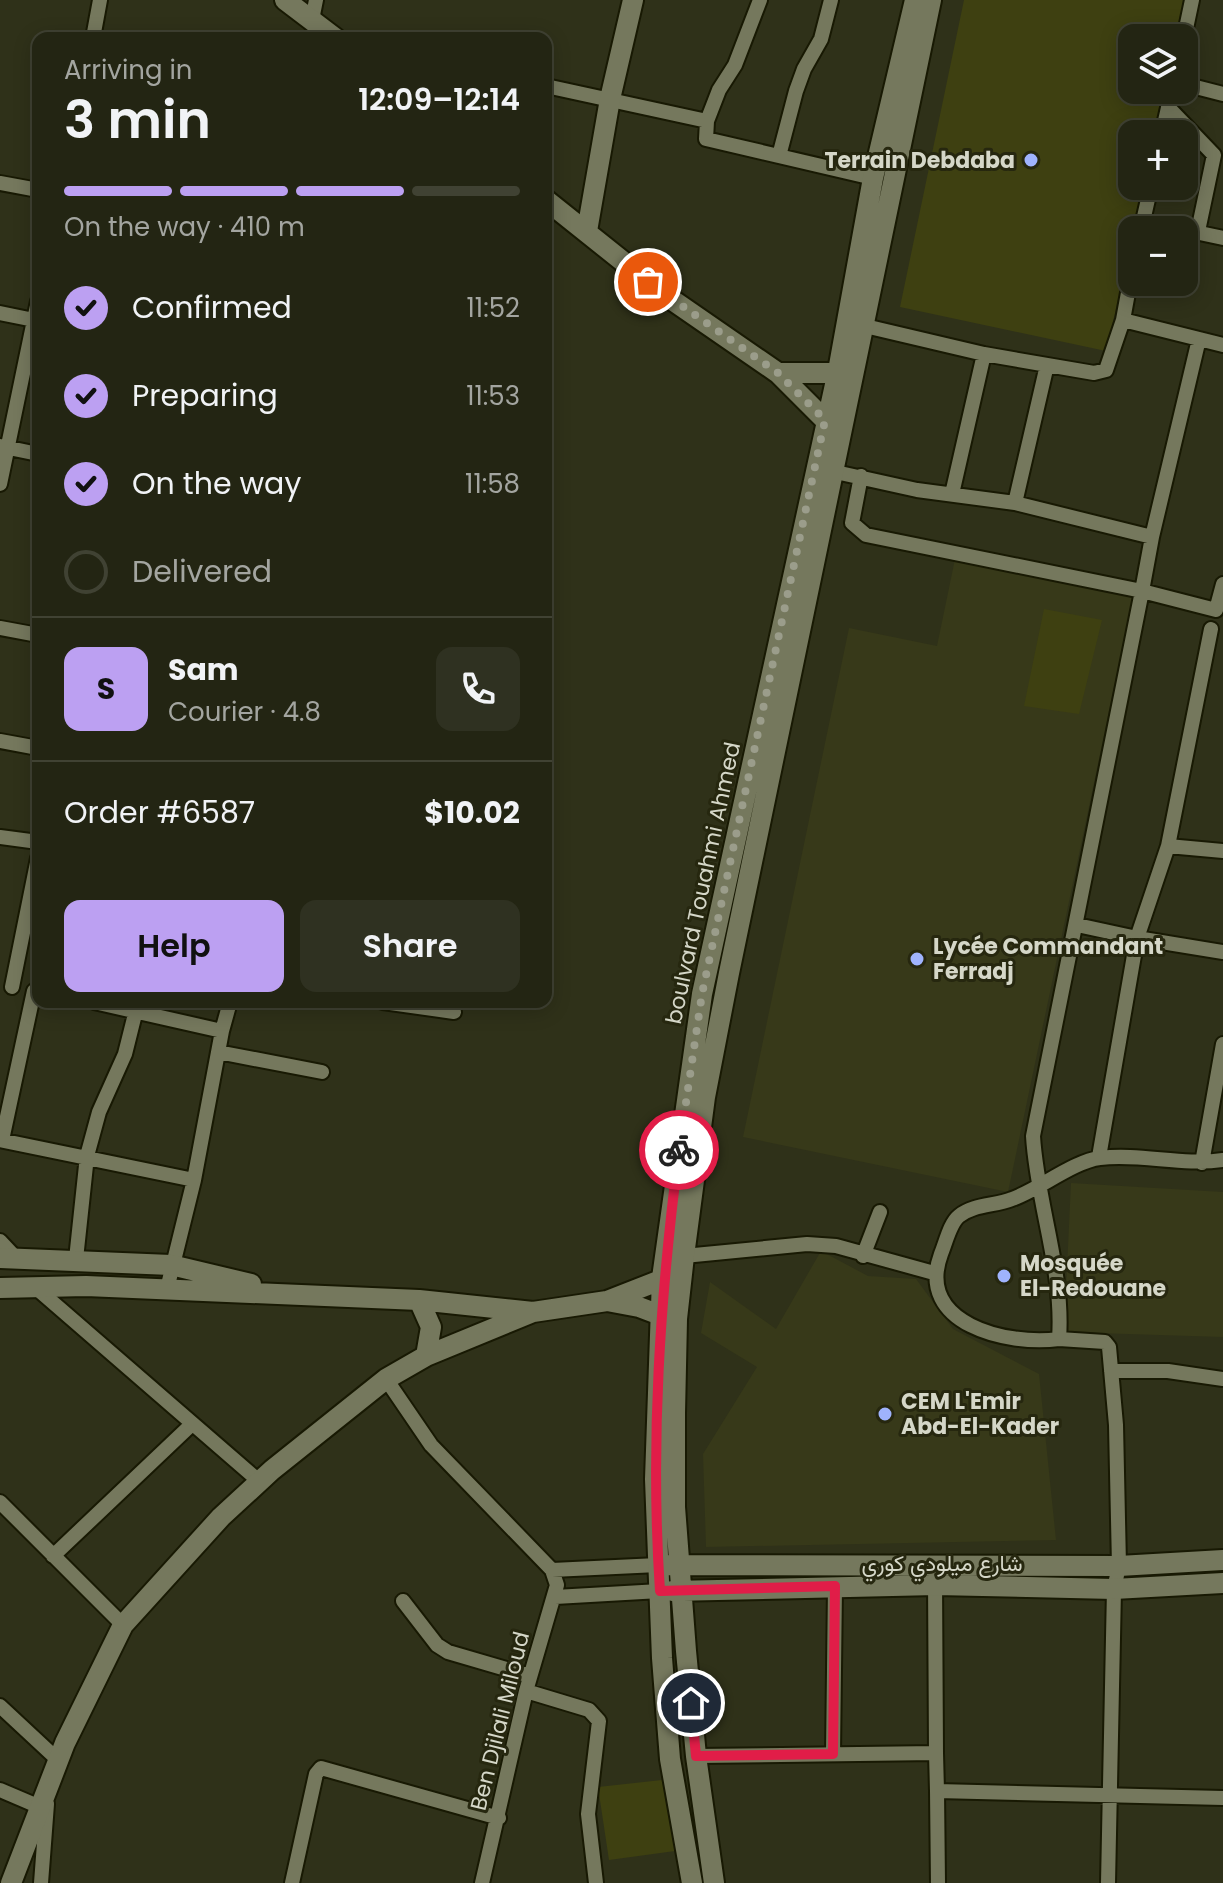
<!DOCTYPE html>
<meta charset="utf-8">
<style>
:root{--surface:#232513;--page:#2f3121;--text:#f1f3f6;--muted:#a3a5a0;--line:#404233;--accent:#bca0f2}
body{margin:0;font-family:Poppins,Vazirmatn,sans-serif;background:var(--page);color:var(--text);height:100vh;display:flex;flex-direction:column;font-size:30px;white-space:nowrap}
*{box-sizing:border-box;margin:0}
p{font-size:26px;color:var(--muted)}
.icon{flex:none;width:44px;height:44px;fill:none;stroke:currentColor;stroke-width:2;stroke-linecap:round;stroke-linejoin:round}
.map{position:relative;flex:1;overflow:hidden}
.panel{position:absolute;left:32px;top:32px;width:520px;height:976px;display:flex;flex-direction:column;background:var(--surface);border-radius:16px;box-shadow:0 4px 20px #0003,0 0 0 2px var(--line)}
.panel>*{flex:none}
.tools{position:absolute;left:1118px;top:24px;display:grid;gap:16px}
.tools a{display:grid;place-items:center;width:80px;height:80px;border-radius:16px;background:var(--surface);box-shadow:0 4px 20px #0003,0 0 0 2px var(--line);font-size:40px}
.pin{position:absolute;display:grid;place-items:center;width:68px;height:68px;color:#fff;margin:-34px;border:4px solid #fff;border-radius:50%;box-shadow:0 2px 8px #0007}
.courier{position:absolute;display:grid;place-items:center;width:80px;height:80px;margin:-40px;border:6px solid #e11d48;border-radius:50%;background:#fff;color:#222;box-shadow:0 2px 10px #0007}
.head em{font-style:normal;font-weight:600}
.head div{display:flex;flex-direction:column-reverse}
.head{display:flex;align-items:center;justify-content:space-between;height:136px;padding:0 32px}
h1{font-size:52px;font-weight:600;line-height:60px}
.bar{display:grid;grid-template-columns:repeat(4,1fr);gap:12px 8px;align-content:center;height:96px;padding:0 32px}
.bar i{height:10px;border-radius:6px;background:var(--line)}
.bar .selected{background:var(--accent)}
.bar p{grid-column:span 4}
.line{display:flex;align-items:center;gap:20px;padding:0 32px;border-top:2px solid var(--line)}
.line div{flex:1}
.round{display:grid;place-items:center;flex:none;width:84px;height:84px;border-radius:16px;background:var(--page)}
ol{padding:0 32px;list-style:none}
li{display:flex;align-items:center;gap:24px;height:88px}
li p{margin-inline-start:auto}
li .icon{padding:8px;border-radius:50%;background:var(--accent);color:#111;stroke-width:4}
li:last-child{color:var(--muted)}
li i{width:44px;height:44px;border:4px solid var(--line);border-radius:50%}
.primary-button{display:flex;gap:16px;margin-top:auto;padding:16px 32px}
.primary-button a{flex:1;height:92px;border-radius:16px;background:var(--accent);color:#111;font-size:32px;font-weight:600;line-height:92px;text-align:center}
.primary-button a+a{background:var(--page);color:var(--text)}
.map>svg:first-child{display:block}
.built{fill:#373919}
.green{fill:#3e4011}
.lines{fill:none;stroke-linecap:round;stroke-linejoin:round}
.street-casing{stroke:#181903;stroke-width:18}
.secondary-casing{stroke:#181903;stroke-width:24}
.street{stroke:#75785d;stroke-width:14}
.secondary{stroke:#75785d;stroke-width:20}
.done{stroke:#9b9d8b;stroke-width:8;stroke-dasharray:0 14.4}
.route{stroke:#e11d48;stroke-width:10}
.poi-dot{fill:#9fb3fd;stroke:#26270f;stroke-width:3}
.labels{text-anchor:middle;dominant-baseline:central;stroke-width:6;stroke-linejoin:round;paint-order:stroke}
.poi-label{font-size:22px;font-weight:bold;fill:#d5d7c8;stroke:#26270f;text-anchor:start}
.street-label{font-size:22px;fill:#d5d7c8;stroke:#26270f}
</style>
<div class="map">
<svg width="1223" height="1883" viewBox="0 0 1223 1883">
<rect width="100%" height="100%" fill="#2f3119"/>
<path class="built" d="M 955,559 L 1133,597 L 1008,1192 L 743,1137 L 849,628 L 937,646 Z
M 1071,1183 L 1223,1192 L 1223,1337 L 1064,1332 Z
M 821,1251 L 868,1276 L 916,1279 L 953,1329 L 1039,1374 L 1056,1540 L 706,1547 L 703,1454 L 757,1367 L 701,1333 L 710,1282 L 776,1329 Z"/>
<path class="green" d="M 964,0 L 1188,0 L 1179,38 L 1132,38 L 1132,90 L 1167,90 L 1157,134 L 1132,134 L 1132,186 L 1145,186 L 1106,351 L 900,307 Z
M 1044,609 L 1102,620 L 1079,714 L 1024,706 Z
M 662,1780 L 675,1851 L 609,1860 L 598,1787 Z"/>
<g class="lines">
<g class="street-casing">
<path id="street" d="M 760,0 L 735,65 L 719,90 L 707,121 L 706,139 L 873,178
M 312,20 L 316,0
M 93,38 L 100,0
M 1184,38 L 1192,0
M 1184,84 L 1223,94
M 546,86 L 707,121
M 1168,107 L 1214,155 L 1198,231
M 1162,134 L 1172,90
M 779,156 L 796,91 L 804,69 L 821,39 L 831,0
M 0,183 L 38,190
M 1143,221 L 1223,238
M 1141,230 L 1151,186
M 0,313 L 34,320
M 1123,320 L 1132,271
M 865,326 L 984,354 L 1094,373 L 1106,370 L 1123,320 L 1223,345
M 0,446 L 38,454
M 831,471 L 917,490 L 1015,503 L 1047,365
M 861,476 L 852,523 L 866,535 L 1142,591 L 1152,537 L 1015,503
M 0,484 L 38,301
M 952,494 L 984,354
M 1152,537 L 1199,339
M 1223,584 L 1216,610 L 1142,591 L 1033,1136 C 1037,1204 1064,1271 1059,1339 C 1007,1346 915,1324 941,1254 C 946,1242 950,1223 959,1216 C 974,1204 995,1206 1012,1199 C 1038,1190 1074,1161 1100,1158 C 1141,1153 1182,1166 1223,1160
M 0,628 L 38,635
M 1211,629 L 1168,846 L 1223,851
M 0,741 L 38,748
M 0,837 L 38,842
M 1168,846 L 1137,938 L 1223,952
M 1077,925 L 1137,938 L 1099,1157
M 12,987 L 38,858
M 94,1002 L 222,1031 L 194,1180 L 167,1289
M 383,1002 L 454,1012
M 222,1031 L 230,1002
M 218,1052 L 322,1072
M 0,1140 L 194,1180
M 2,1140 L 34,991
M 1202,1163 L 1223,1044
M 0,1241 L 16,1258
M 684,1256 L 807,1244 L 836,1246 L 934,1273
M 863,1256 L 880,1212
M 76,1259 L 87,1156 L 99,1112 L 125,1054 L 136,1010
M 35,1287 L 260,1482
M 1059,1339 L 1105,1342 L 1109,1347 L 1116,1425 L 1119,1566 L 1114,1589 L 1108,1883
M 1111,1371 L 1168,1371 L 1223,1379
M 386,1379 L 431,1445 L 552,1570 L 557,1585 L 526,1691 L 482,1883
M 0,1502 L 123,1625
M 53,1556 L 191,1425
M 552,1570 L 658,1565
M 555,1597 L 660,1591
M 403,1601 L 437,1645 L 448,1652 L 530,1676
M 526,1691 L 589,1710 L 599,1721 L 588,1814 L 596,1883
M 0,1706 L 58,1760
M 936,1753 L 937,1791 L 1223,1798
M 833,1754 L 835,1586
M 696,1756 L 936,1753 L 935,1578
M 0,1790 L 40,1807
M 937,1791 L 938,1883
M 41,1883 L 47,1804
M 292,1883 L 316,1774 L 321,1768 L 499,1818"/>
</g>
<g class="secondary-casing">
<path id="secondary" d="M 285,0 L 335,38
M 546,200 L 665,295 L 778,373 L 825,420 L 833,422
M 587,231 L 610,99 L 633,0
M 778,373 L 850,373
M 0,1258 L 171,1265 L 251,1284
M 0,1288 L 86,1286 L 419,1300 L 533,1312
M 419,1300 L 431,1327 L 426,1356
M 607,1301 L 639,1307 L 668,1318
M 667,1565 L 1119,1566 L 1223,1560
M 672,1591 L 936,1585 L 1114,1589 L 1223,1583
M 11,1883 L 65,1743 L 123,1625 L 221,1517 L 272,1470 L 386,1379 L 426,1356 L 533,1312 L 607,1301 L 671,1276
M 692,1883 L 670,1759 L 662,1658 L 655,1479 L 662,1278 L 702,994 L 838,371 L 873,178 L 915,0
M 714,1883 L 696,1756 L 686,1651 L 675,1507 L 675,1413 L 677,1319 L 684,1256 L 705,1097 L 729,973 L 931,0"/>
</g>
<use href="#street" class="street"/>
<use href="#secondary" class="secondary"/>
</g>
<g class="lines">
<path class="done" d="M 648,282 L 778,373 L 825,420 L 702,994 L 679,1150"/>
<path class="route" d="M 679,1150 C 660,1297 650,1443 660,1591 L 835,1586 L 833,1754 L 696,1756 L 691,1703"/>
</g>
<g class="poi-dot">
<circle cx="1031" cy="160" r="8"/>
<circle cx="917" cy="959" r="8"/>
<circle cx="1004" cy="1276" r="8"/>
<circle cx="885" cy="1414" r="8"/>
</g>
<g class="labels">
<g class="poi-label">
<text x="1015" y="160" text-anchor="end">Terrain Debdaba</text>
<text x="933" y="946">Lycée Commandant<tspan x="933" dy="25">Ferradj</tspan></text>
<text x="1020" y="1263">Mosquée<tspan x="1020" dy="25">El-Redouane</tspan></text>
<text x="901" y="1401">CEM L'Emir<tspan x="901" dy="25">Abd-El-Kader</tspan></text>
</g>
<g class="street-label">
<text transform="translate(703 883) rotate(-78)">boulvard Touahmi Ahmed</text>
<text x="942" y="1563">شارع ميلودي كوري</text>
<text transform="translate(500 1721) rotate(-76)">Ben Djilali Miloud</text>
</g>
</g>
</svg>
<div class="tools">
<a><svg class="icon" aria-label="layers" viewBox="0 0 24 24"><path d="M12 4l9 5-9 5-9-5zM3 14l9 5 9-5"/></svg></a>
<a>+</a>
<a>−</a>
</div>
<div class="pin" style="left:648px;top:282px;background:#ea580c"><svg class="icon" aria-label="bag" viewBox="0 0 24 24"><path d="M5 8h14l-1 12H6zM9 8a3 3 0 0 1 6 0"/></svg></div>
<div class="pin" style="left:691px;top:1703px;background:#1f2937"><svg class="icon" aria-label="home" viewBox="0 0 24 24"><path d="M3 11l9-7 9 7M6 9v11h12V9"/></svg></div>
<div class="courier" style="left:679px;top:1150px"><svg class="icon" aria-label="bike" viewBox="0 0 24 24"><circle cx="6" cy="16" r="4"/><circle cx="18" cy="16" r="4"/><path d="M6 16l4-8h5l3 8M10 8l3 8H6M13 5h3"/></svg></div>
<section class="panel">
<div class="head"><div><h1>3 min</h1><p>Arriving in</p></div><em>12:09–12:14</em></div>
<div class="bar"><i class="selected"></i><i class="selected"></i><i class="selected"></i><i></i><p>On the way · 410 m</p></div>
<ol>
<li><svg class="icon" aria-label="check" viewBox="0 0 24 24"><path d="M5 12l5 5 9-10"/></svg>Confirmed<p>11:52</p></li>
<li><svg class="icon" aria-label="check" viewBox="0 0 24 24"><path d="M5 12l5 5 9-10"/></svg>Preparing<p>11:53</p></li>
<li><svg class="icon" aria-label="check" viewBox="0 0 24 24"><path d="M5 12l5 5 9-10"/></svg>On the way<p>11:58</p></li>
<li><i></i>Delivered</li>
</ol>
<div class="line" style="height:144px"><b class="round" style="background:var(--accent);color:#111">S</b><div><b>Sam</b><p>Courier · 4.8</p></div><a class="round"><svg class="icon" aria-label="phone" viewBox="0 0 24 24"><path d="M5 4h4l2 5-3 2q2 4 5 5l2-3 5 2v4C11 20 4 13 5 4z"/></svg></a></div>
<div class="line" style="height:104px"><div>Order #6587</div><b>$10.02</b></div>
<div class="primary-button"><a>Help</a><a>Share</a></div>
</section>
</div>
